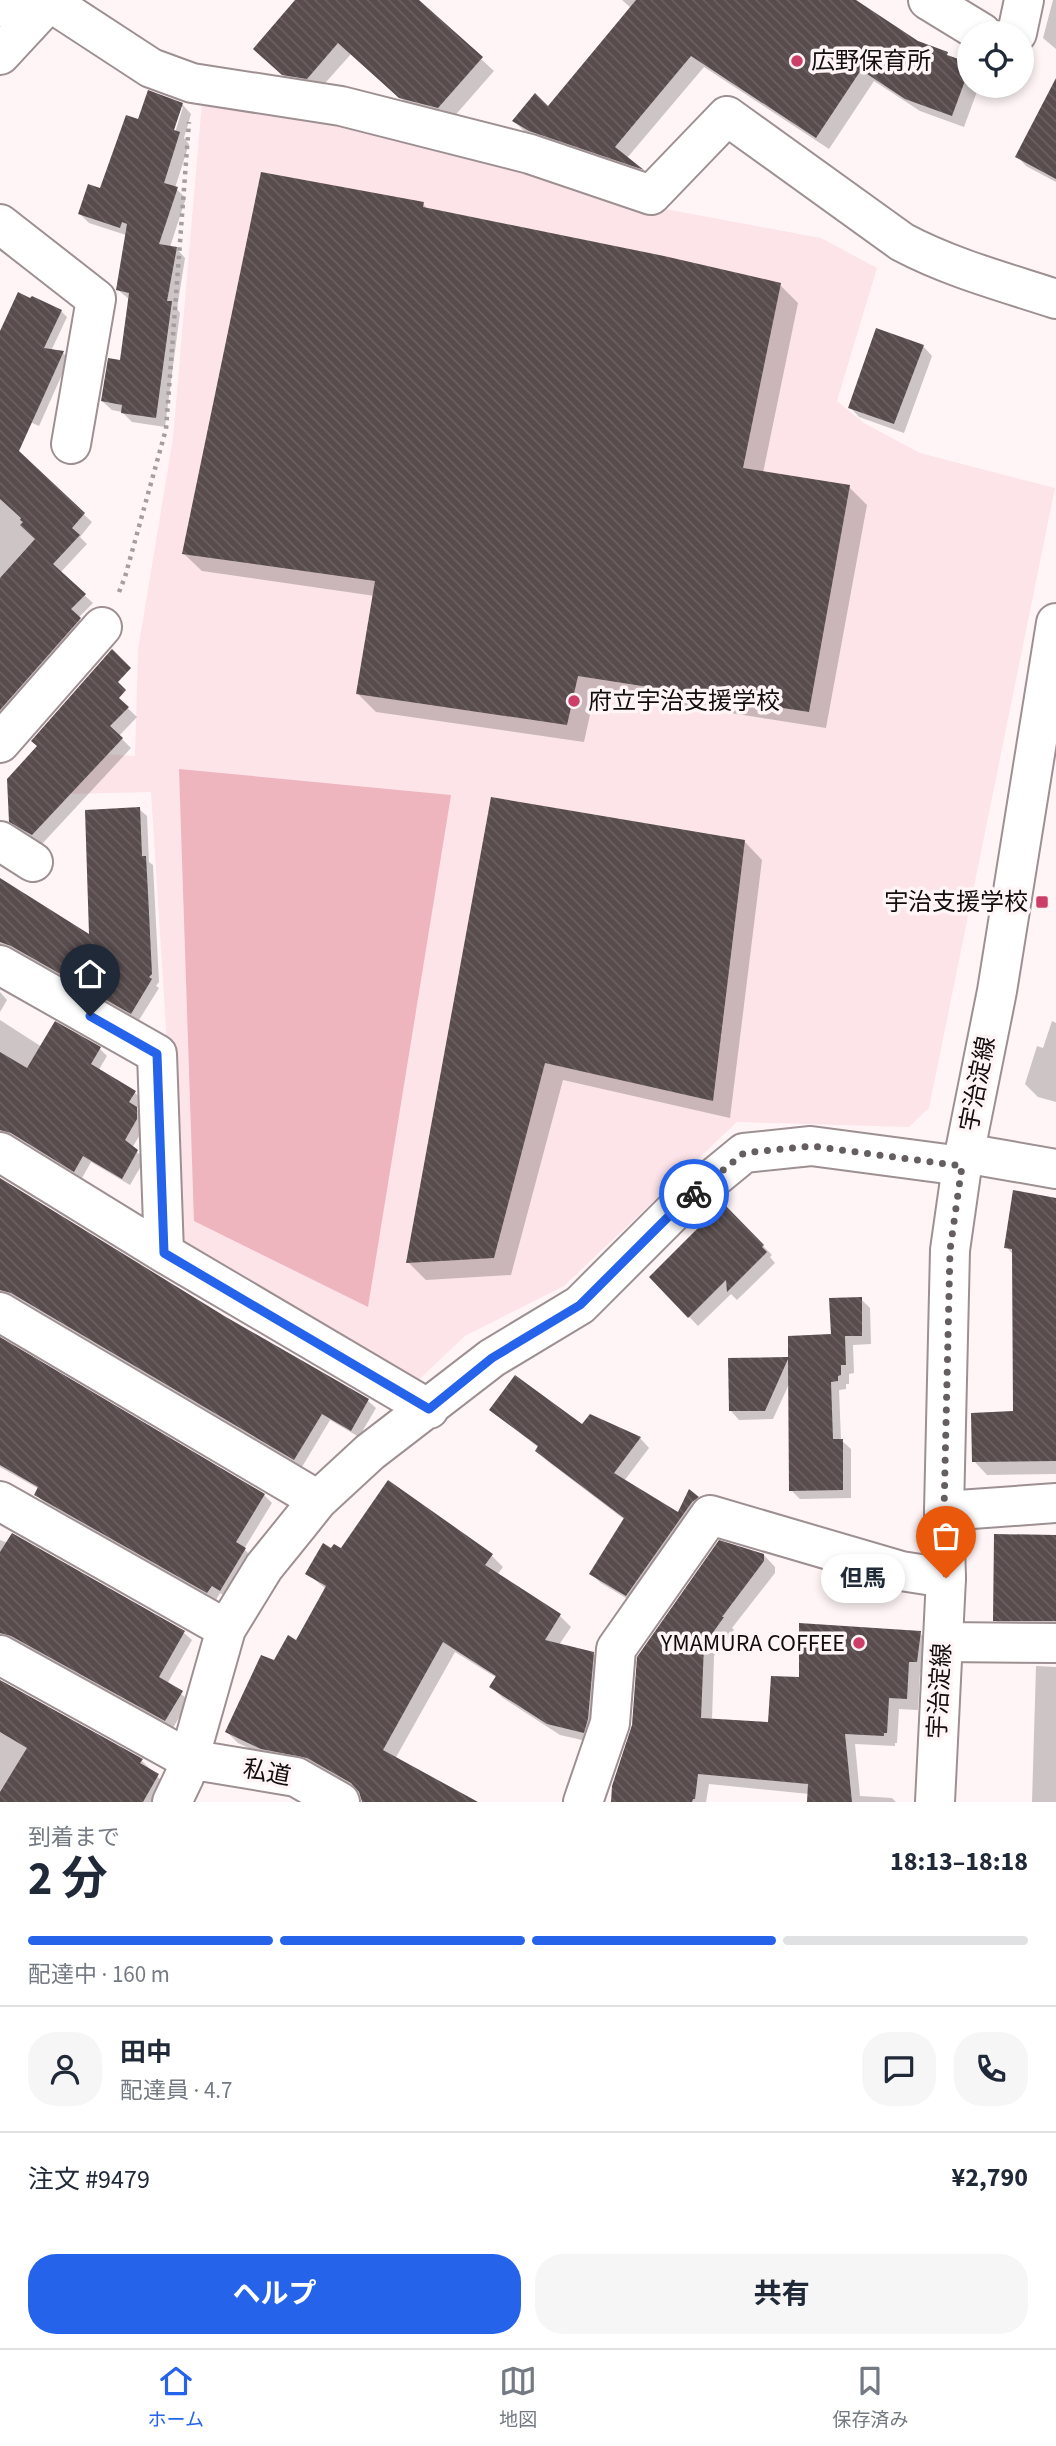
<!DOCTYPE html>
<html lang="ja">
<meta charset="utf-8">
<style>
:root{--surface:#fff;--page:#f6f6f7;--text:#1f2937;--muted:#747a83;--line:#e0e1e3;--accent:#2563eb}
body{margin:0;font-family:"Source Sans 3","Noto Sans JP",sans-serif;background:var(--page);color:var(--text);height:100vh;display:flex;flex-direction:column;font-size:26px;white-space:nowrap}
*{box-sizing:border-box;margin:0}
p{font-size:23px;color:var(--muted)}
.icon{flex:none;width:38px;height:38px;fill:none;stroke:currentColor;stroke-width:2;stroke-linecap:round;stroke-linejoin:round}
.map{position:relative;height:1802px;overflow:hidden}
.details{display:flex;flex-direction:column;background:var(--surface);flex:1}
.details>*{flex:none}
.fabs{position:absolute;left:957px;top:21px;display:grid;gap:14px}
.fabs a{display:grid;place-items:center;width:77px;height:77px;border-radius:50%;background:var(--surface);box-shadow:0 4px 10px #0003;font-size:35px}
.pin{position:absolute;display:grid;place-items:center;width:60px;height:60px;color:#fff;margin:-72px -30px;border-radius:50% 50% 50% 0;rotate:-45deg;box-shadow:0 0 7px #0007}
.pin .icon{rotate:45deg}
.courier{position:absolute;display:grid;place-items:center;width:70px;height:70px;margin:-35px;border:5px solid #2563eb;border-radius:50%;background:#fff;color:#222;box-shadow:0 2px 9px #0007}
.bubble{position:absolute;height:49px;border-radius:24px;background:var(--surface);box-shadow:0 4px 10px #0003;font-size:23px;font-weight:700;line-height:49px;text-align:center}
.head em{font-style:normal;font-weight:700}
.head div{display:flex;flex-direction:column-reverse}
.head{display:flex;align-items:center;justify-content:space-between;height:119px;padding:0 28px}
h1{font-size:46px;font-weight:700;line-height:52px}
.bar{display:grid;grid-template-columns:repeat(4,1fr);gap:10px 7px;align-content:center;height:84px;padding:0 28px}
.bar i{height:9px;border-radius:5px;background:var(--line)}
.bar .selected{background:var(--accent)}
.bar p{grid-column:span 4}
.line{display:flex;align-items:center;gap:18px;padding:0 28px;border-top:2px solid var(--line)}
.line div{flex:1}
.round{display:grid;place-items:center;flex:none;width:74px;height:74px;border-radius:28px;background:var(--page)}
.action{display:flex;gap:14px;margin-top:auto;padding:14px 28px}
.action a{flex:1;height:80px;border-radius:28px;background:var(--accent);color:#fff;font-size:28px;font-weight:700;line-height:80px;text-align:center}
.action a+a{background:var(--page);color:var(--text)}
.menu{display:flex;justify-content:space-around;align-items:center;height:98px;border-top:2px solid var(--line);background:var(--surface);font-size:19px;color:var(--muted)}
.menu a{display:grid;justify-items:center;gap:4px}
.menu .selected{color:var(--accent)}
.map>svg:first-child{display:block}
.built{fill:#fde4e8}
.green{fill:#eeb5bf}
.shadow{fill:#0003;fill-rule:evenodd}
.building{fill:url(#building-back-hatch)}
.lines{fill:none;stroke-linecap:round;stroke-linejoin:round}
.minor-casing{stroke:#9e9092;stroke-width:42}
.major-casing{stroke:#9e9092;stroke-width:42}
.path{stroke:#a59d9e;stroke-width:4.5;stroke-dasharray:3.5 5;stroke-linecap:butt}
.minor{stroke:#fff;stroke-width:38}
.major{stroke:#fff;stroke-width:38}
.done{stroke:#655e60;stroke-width:7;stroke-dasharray:0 12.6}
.route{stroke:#2563eb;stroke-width:9}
.poi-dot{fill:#cc3e67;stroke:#fff5f7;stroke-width:2.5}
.labels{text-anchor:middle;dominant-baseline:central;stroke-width:7;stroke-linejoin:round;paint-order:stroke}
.poi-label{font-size:24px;fill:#120d0e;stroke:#fff5f7;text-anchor:start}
.street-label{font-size:24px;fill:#120d0e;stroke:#fff5f7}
</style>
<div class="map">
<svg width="1056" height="1802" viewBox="0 0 1056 1802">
<defs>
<pattern id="building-back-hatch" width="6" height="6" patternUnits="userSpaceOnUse" patternTransform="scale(1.75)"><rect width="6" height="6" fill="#584c4d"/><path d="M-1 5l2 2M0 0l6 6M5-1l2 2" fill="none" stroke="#6b6162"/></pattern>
</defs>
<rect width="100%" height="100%" fill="#fff5f7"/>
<path class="built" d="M 202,102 L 395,136 L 660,208 L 821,238 L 877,268 L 837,401 L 864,423 L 920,453 L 1055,488 L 929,1108 L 909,1127 L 737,1122 L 564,1286 L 465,1336 L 411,1387 L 180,1249 L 151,792 L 67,794 L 89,753 L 135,756 L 138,650 L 173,438 Z"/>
<path class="green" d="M 179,769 L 451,795 L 368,1307 L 194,1221 Z"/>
<path class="shadow" d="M 297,0 L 417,0 L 494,71 L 451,120 L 414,110 L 351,54 L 319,90 L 297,87 L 267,61 Z
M 622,0 L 853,0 L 911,40 L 970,65 L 970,86 L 979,86 L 964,127 L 920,111 L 874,81 L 829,149 L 704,67 L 627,158 L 651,179 L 526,133 L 514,121 L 548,108 L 631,8 Z
M 1053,0 L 1056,0 L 1056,49 L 1043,38 Z
M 1056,95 L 1056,182 L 1026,166 L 1017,156 Z
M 182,104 L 191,114 L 184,138 L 189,144 L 175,188 L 186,198 L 170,247 L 176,248 L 185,258 L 177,309 L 180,313 L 165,427 L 132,422 L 122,412 L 112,410 L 102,401 L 122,362 L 130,300 L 118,290 L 126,235 L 89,223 L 80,214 L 101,190 L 139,122 ZM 180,107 L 183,107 L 173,139 L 170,138 Z
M 423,204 L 428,210 L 780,285 L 798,303 L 763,473 L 849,487 L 867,505 L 826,728 L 595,692 L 584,742 L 376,712 L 358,694 L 375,596 L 202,571 L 184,554 Z
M 61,311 L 67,317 L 51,351 L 63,353 L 69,359 L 39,426 L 0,408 L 0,339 Z
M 923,346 L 932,356 L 904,433 L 859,417 L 850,407 Z
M 6,442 L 92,522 L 80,537 L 87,544 L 60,573 L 93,603 L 78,618 L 87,627 L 0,718 L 0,448 Z
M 98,680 L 137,717 L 119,736 L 131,748 L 42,844 L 21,831 L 11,821 Z
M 493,799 L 745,842 L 762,860 L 730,1118 L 563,1080 L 511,1275 L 426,1280 L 408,1262 Z
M 139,809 L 147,816 L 149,862 L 153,865 L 159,982 L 156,986 L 159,988 L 139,1020 L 20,953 L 8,950 L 0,953 L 0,883 L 91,937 Z
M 0,992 L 7,1000 L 0,1012 Z
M 0,1020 L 42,1047 L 100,1049 L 107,1056 L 98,1071 L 135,1093 L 143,1100 L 137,1109 L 144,1116 L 144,1128 L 132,1148 L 145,1159 L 130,1185 L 91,1162 L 82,1178 L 21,1140 L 9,1137 L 0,1139 Z
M 1052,1021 L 1056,1023 L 1056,1102 L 1038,1097 L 1025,1084 L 1037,1046 L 1043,1048 Z
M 0,1180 L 225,1318 L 368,1401 L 376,1408 L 359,1437 L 330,1420 L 302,1467 L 21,1300 L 8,1297 L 0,1300 Z
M 1056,1200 L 1056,1474 L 987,1475 L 974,1461 L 1015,1413 L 1014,1255 L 1006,1247 Z
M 723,1205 L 772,1255 L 770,1257 L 775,1263 L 737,1300 L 731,1294 L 698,1326 L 651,1277 Z
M 861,1299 L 870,1308 L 871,1344 L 853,1345 L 854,1373 L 849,1374 L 849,1384 L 846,1384 L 846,1389 L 839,1390 L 841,1440 L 851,1449 L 851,1498 L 800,1499 L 791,1490 L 790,1382 L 773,1419 L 739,1420 L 731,1411 L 730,1360 L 790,1359 L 832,1336 Z
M 0,1339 L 264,1495 L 272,1503 L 244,1549 L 252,1557 L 228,1598 L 220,1593 L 216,1600 L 44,1502 L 36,1495 L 39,1489 L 0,1467 Z
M 491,1410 L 640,1438 L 649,1448 L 624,1481 L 679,1515 L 689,1491 L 707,1507 L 636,1604 L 601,1583 L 591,1574 L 625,1520 L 546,1460 L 537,1450 L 539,1448 Z
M 12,1535 L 184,1633 L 192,1640 L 167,1684 L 189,1700 L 173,1728 L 19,1643 L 8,1640 L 0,1642 L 0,1540 L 8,1543 Z
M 1056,1537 L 1056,1635 L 1010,1635 L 995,1620 Z
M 331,1550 L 492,1556 L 503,1567 L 497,1575 L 560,1616 L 571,1627 L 559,1645 L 593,1653 L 604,1664 L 595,1743 L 560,1735 L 503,1698 L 491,1687 L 497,1678 L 455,1652 L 395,1759 L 475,1802 L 363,1802 L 361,1792 L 320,1769 L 274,1760 L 238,1743 L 227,1732 L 274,1662 L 297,1642 L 326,1589 L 308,1574 Z
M 764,1555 L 775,1567 L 775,1573 L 732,1628 L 734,1630 L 714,1656 L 712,1720 L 770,1724 L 801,1679 L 920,1633 L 931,1644 L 928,1673 L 920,1672 L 918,1710 L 899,1709 L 897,1743 L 895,1743 L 895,1746 L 855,1744 L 860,1796 L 892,1798 L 896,1802 L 808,1802 L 809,1794 L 709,1784 L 706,1802 L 613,1802 L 633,1725 Z
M 1036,1666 L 1056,1667 L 1056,1802 L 1032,1802 Z
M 0,1682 L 141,1760 L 149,1768 L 148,1770 L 165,1783 L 154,1802 L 7,1802 L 0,1798 Z"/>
<path class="building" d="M 295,0 L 419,0 L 483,57 L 438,108 L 399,98 L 338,43 L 307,79 L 282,75 L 253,49 Z
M 636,0 L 856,0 L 918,41 L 948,52 L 947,55 L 970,63 L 970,67 L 952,116 L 905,99 L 861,70 L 816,138 L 691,56 L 615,147 L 644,170 L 529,131 L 512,121 L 535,93 L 548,106 Z
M 1056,78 L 1056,179 L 1015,157 Z
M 148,90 L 183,103 L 174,130 L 180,132 L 164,183 L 178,187 L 159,244 L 177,247 L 167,301 L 172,301 L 156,418 L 121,413 L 122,405 L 101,401 L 108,358 L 120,360 L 129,293 L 116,290 L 127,224 L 122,222 L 120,228 L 78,214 L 88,184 L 100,188 L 126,115 L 138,119 Z
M 261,172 L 424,202 L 423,207 L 664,256 L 781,283 L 743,468 L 850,485 L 809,712 L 578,676 L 567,725 L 356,694 L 375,581 L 182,554 Z
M 18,292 L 30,298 L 32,296 L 62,310 L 44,348 L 64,351 L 19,451 L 85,513 L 72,528 L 80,535 L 53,564 L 86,594 L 71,609 L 81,618 L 0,710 L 0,578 L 35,539 L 20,525 L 23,522 L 20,520 L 21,518 L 0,499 L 0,331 Z
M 876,328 L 924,345 L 894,424 L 848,408 Z
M 112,649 L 131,668 L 118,682 L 126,690 L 119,698 L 129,707 L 110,726 L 123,738 L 32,835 L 9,822 L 7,779 L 37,746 L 31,741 Z
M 491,797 L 745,840 L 713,1101 L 545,1063 L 494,1258 L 406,1263 Z
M 140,807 L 142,856 L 146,856 L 148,893 L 152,974 L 149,977 L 152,979 L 131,1014 L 11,946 L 0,942 L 0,878 L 89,934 L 85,810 Z
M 55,1021 L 101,1047 L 91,1064 L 136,1091 L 129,1102 L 137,1107 L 137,1119 L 125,1140 L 138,1150 L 122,1179 L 83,1156 L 74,1172 L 11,1133 L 0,1130 L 0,1052 L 27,1068 Z
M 0,1178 L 226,1317 L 369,1399 L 351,1431 L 322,1414 L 294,1460 L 11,1293 L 0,1290 Z
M 1013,1190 L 1056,1198 L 1056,1461 L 972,1462 L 971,1413 L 1013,1411 L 1012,1249 L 1004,1248 Z
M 723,1203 L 764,1245 L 762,1247 L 767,1252 L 727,1292 L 726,1280 L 688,1318 L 649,1277 Z
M 862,1297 L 862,1336 L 845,1336 L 846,1365 L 841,1365 L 841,1375 L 838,1376 L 838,1381 L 831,1382 L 833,1439 L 843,1439 L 843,1490 L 789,1491 L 788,1359 L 765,1411 L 729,1411 L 728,1358 L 788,1357 L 788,1336 L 831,1334 L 829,1298 Z
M 0,1337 L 265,1494 L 236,1542 L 246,1548 L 220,1591 L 212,1586 L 207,1593 L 34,1495 L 38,1487 L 0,1465 Z
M 515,1375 L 582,1424 L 590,1414 L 641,1437 L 614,1473 L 678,1512 L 689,1489 L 699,1497 L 692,1502 L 626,1596 L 589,1574 L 624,1518 L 535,1451 L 538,1446 L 489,1410 Z
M 388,1480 L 493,1554 L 485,1565 L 561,1614 L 545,1640 L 594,1652 L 588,1719 L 584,1733 L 547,1724 L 489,1687 L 496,1676 L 443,1642 L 383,1750 L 478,1802 L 362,1802 L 359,1792 L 351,1783 L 307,1758 L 261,1749 L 225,1732 L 261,1655 L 274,1660 L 288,1635 L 296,1640 L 326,1586 L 305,1574 L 323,1543 L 331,1548 L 334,1544 L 341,1548 Z
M 12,1533 L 185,1631 L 159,1677 L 183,1691 L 165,1721 L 11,1636 L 0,1633 L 0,1552 Z
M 994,1534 L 1056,1535 L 1056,1621 L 993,1621 Z
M 719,1540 L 764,1554 L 764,1561 L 722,1617 L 724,1617 L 704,1645 L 701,1718 L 768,1722 L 771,1676 L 799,1677 L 799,1623 L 921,1631 L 917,1662 L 909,1662 L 907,1699 L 889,1698 L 887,1733 L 884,1733 L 884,1736 L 845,1734 L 852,1802 L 807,1802 L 808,1784 L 698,1774 L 695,1799 L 693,1799 L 692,1802 L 611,1802 L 612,1786 L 632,1725 L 637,1657 Z
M 0,1680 L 143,1759 L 140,1763 L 159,1774 L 143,1802 L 0,1802 L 0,1792 L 27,1748 L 0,1732 Z"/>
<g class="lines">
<g class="minor-casing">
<path id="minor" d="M 928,0 L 982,33
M 0,1 L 28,25
M 50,2 L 151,68 L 192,83 L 341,106 L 530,154 L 651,195 L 727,116 L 902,242 C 951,268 1004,282 1056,299
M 1017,33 L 1024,0
M 0,55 L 51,0
M 0,224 L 96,299 L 71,444
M 0,743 L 102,627
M 0,841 L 33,862
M 0,965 L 157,1054 L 164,1253
M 0,1152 L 164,1253 L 429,1409
M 964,1153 L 1056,1169
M 0,1312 L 318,1500
M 0,1501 L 226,1629
M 944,1511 L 1056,1503
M 943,1642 L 1056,1643
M 0,1655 L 188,1759 L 296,1777 L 340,1802
M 172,1802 L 184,1777 L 226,1629 L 264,1567 L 298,1525 L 318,1500 L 370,1452 L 492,1358 L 580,1305 L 677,1208 L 744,1153 L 811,1146 L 962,1166
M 583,1802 L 610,1723 L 616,1649 L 710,1515 L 901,1571 L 946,1578"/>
</g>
<g class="major-casing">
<path id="major" d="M 935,1802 L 946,1578 L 944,1511 L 950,1250 L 962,1166 L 997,991 L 1056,623"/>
</g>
<path class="path" d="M 119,592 L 125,577 L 166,429 L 189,122"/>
<use href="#minor" class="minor"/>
<use href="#major" class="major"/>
</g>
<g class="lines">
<path class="done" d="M 694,1194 L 744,1153 L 811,1146 L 962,1166 L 950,1250 L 944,1511 L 946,1578"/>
<path class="route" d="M 90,1016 L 157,1054 L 164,1253 L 429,1409 L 492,1358 L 580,1305 L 677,1208 L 694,1194"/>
</g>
<g class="poi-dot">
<circle cx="797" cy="61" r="7"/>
<circle cx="574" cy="701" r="7"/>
<rect x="1035" y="895" width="14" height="14" rx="3.5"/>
<circle cx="859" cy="1643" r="7"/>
</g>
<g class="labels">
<g class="poi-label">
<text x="811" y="61">広野保育所</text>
<text x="588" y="701">府立宇治支援学校</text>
<text x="1028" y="902" text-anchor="end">宇治支援学校</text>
<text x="845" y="1643" text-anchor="end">YMAMURA COFFEE</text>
</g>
<g class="street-label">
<text transform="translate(978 1084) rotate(-79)">宇治淀線</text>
<text transform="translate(940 1691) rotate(-87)">宇治淀線</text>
<text transform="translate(267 1773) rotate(11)">私道</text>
</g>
</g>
</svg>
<div class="fabs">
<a><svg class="icon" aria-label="locate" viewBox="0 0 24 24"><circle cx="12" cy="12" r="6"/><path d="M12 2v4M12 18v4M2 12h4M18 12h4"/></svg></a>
</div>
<div class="pin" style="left:946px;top:1578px;background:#ea580c"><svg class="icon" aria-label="bag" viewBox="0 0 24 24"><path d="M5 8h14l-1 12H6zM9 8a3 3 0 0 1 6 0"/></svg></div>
<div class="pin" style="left:90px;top:1016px;background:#1f2937"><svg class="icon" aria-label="home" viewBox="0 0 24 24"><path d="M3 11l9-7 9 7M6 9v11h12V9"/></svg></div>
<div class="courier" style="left:694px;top:1194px"><svg class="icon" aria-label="bike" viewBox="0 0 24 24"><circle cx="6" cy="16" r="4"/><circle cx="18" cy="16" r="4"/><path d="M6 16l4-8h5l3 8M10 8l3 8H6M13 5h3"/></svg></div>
<div class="bubble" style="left:821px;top:1554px;width:84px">但馬</div>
</div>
<section class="details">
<div class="head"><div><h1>2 分</h1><p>到着まで</p></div><em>18:13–18:18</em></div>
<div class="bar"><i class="selected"></i><i class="selected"></i><i class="selected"></i><i></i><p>配達中 · 160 m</p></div>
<div class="line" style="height:126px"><a class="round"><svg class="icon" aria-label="person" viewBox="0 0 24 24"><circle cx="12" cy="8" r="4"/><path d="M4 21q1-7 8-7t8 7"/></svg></a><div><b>田中</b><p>配達員 · 4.7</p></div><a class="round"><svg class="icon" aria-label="chat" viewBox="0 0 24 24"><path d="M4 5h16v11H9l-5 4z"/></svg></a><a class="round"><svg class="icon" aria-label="phone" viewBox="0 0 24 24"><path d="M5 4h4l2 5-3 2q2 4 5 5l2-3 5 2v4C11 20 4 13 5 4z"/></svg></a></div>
<div class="line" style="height:91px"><div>注文 #9479</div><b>¥2,790</b></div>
<div class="action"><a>ヘルプ</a><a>共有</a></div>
</section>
<nav class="menu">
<a class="selected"><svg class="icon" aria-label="home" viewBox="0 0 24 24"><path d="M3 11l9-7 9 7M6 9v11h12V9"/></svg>ホーム</a>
<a><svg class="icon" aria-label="map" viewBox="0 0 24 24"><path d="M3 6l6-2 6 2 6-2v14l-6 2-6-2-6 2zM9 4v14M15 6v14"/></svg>地図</a>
<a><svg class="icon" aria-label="saved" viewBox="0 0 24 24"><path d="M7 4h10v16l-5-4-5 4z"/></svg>保存済み</a>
</nav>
